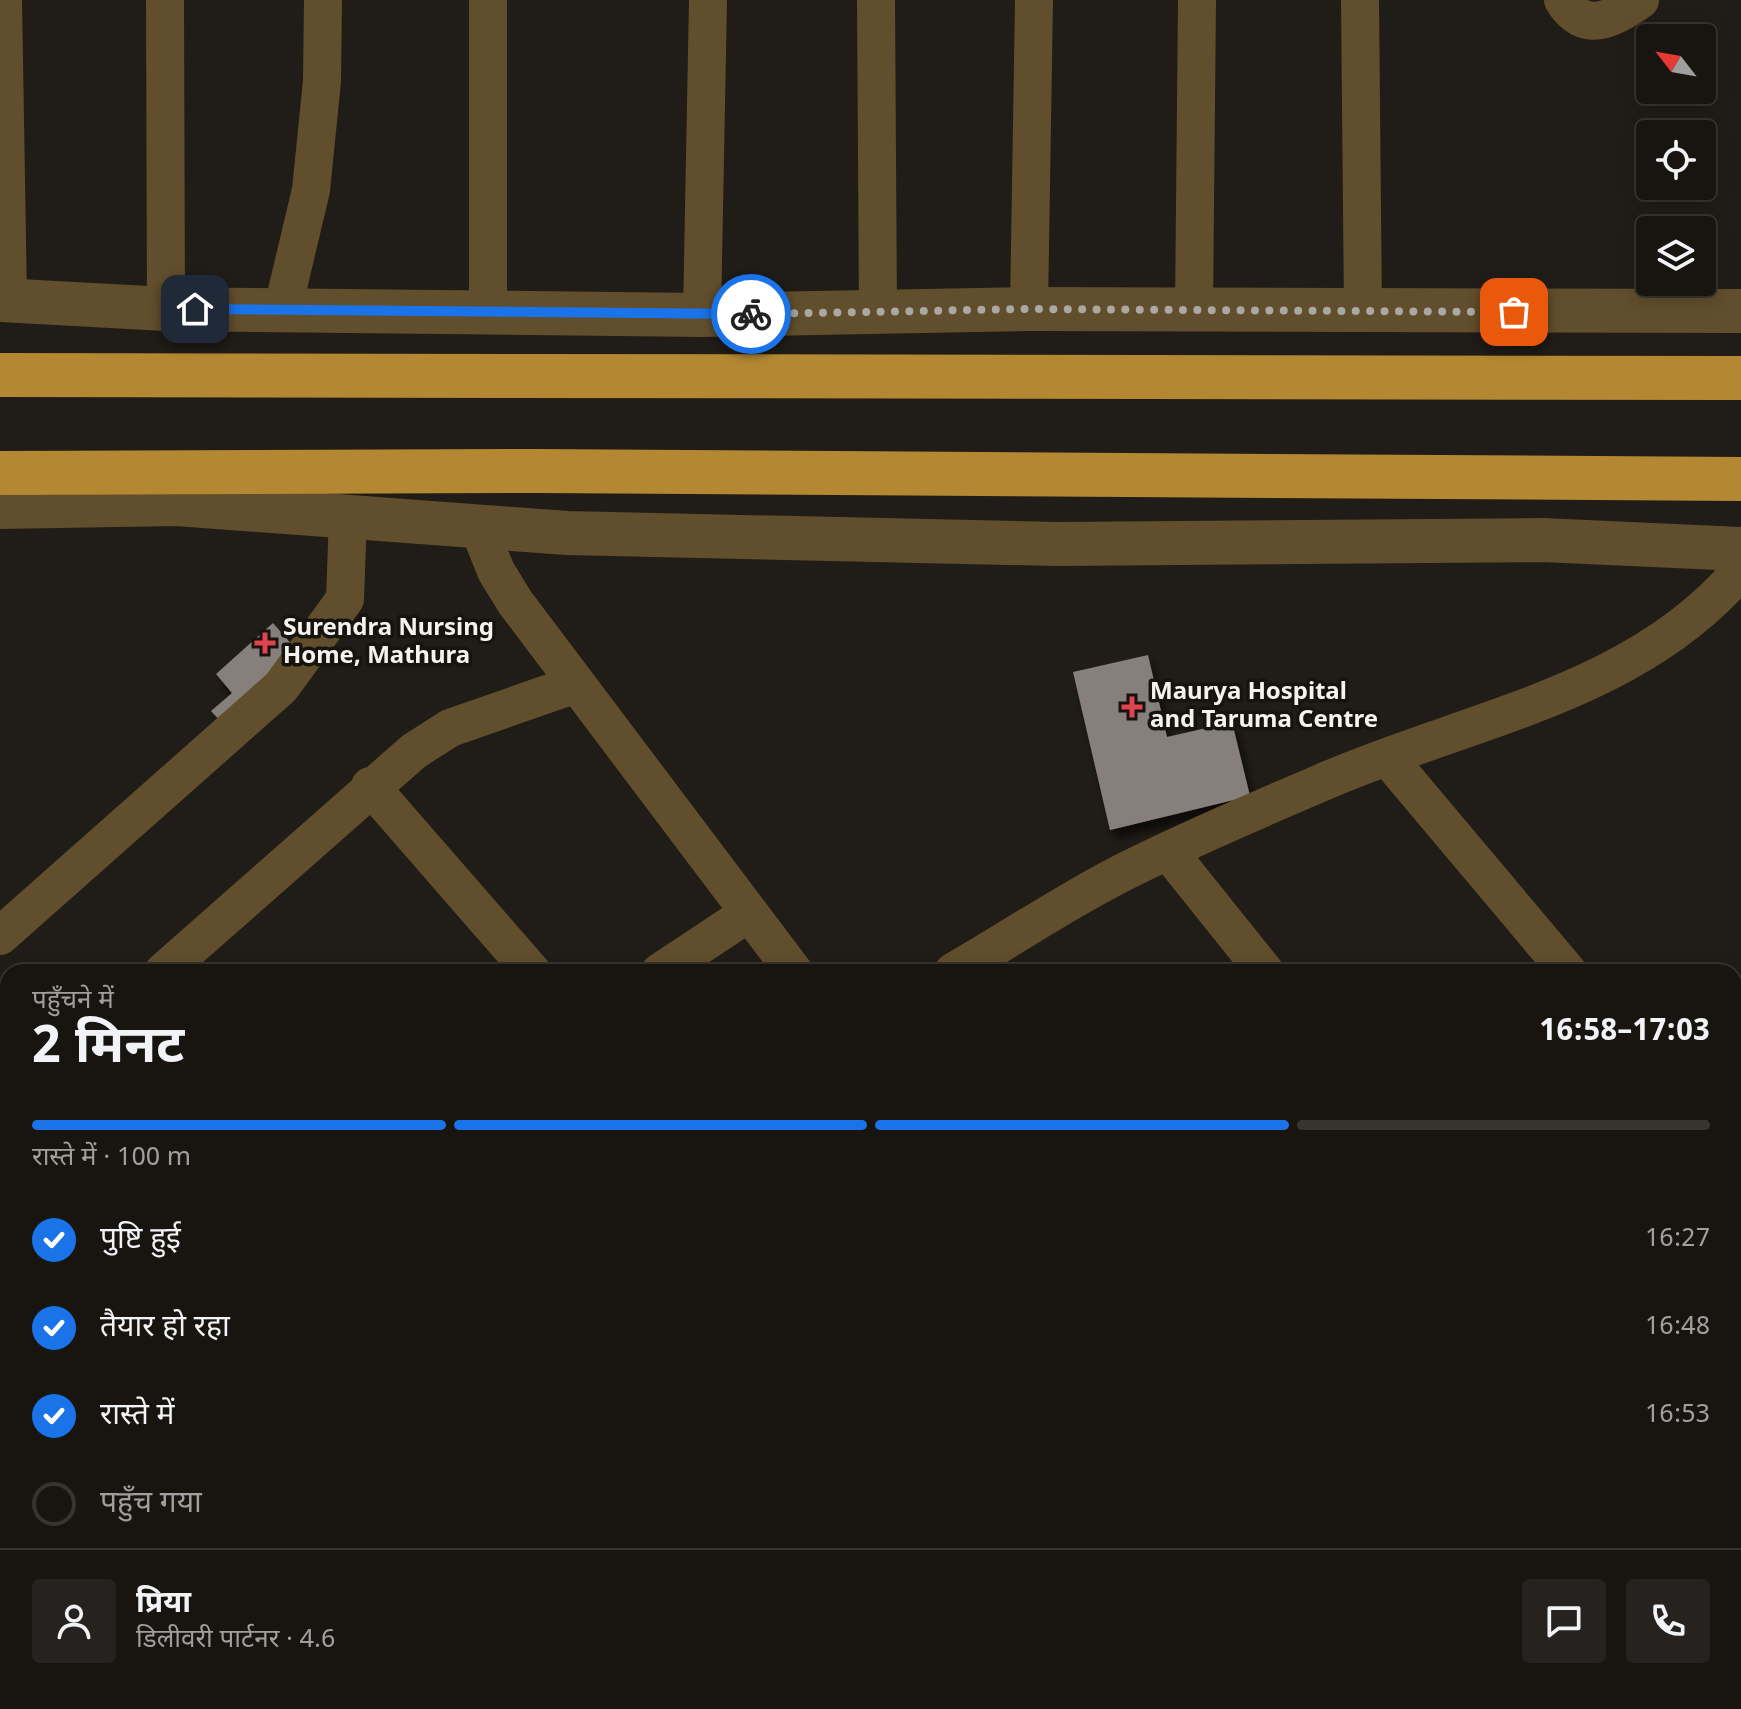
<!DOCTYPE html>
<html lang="hi">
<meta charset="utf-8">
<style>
:root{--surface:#181511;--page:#25221f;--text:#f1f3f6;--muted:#9f9f9f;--line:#363431;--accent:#1a73e8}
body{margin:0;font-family:Georgia,"Noto Sans Devanagari",serif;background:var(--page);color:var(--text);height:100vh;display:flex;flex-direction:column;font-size:30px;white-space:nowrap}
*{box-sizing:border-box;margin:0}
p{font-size:26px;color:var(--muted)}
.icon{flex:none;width:44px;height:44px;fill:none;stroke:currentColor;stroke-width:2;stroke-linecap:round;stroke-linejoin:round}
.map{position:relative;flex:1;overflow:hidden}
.drawer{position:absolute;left:0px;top:964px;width:1742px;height:746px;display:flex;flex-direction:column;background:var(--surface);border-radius:24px 24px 0 0;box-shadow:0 4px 20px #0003,0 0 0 2px var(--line)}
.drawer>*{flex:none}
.needle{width:52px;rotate:301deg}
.tools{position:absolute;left:1636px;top:24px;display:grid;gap:16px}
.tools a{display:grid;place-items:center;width:80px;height:80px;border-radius:8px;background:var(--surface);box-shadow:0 4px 20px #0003,0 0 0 2px var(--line);font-size:40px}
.pin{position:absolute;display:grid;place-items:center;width:68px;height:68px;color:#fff;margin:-34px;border-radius:16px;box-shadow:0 4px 12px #0006}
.courier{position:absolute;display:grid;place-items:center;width:80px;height:80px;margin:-40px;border:6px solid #1a73e8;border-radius:50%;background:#fff;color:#222;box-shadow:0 2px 10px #0007}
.head em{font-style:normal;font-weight:700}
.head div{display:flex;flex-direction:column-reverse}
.head{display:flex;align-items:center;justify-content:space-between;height:136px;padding:0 32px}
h1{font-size:52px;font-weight:700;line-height:60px}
.bar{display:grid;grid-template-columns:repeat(4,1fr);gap:12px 8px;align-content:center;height:96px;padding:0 32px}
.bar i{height:10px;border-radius:6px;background:var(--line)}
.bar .selected{background:var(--accent)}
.bar p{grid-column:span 4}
.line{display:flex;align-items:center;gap:20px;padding:0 32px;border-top:2px solid var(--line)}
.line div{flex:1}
.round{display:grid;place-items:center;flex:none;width:84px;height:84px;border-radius:8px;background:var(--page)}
ol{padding:0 32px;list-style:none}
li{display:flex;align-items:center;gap:24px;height:88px}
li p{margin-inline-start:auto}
li .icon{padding:8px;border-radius:50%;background:var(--accent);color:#fff;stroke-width:4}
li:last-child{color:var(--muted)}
li i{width:44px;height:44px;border:4px solid var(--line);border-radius:50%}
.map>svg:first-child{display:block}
.building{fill:#867f7b;filter:url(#shadow)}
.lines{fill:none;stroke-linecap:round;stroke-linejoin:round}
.minor{stroke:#614e2c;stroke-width:38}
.tertiary{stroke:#614e2c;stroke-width:44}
.trunk{stroke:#b48832;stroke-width:44}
.done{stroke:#aaa8a3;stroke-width:8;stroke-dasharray:0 14.4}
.route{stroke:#1a73e8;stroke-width:10}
.health-dot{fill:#e0444e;stroke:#17130e;stroke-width:3}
.labels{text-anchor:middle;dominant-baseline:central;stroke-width:7;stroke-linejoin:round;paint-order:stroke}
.poi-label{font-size:24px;font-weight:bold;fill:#f5f3ef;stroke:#17130e;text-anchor:start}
</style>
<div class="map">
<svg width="1741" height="1709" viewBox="0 0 1741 1709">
<defs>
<filter id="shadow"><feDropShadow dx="5" dy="9" stdDeviation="4" flood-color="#0009"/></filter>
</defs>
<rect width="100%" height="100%" fill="#201c17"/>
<path class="building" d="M 273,623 L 301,655 L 224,725 L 211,711 L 232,693 L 216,674 Z
M 1148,655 L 1167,737 L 1232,722 L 1250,796 L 1110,830 L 1073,672 Z"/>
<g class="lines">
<path class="minor" d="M 3,0 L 8,300
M 165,0 L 166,309
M 876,0 L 878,313
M 1360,0 L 1363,312
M 1563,0 C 1584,35 1614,19 1640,0
M 283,308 L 311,190 L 322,81 L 323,0
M 1029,309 L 1034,0
M 488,310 L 488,0
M 1194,310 L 1197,0
M 702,315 L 708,0
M 478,526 L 496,571 L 515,602 L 794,972
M 1388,758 L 1568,972
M 370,786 L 532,972
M 1168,851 L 1265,972
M 0,936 L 281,687 L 345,599 L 348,516
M 163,972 L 414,751 L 450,728 L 576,684
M 660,972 L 749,913
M 953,972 C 1015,936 1077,894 1142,863 C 1203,833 1267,806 1330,779 C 1470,719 1638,693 1741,570
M 0,1117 L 8,1110
M 0,1232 L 8,1240
M 1734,1470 L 1741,1464
M 1734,1511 L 1741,1519
M 0,1584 L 8,1579
M 0,1680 L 8,1686
M 31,1702 L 41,1709
M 1352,1702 L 1358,1709
M 1544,1702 L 1550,1709"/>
<path class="tertiary" d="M 0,300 L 166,309 L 702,315 L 1029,309 L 1741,311
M 0,507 L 177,504 L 567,533 L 1057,544 L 1542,540 L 1741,549"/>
<path class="trunk" d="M 0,375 L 1741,378
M 0,473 L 535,471 L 1741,479"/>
</g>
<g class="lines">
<path class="done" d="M 751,314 L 1029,309 L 1514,312"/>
<path class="route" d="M 195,309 L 751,314"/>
</g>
<g class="health-dot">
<path d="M261 631h8v8h8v8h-8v8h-8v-8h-8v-8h8z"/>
<path d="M1128 695h8v8h8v8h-8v8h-8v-8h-8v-8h8z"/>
</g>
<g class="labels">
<g class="poi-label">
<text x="283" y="629">Surendra Nursing<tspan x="283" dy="28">Home, Mathura</tspan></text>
<text x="1150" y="693">Maurya Hospital<tspan x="1150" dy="28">and Taruma Centre</tspan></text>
</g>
</g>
</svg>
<div class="tools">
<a><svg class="needle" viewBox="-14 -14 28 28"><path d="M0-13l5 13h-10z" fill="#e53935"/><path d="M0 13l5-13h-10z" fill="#9f9f9f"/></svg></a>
<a><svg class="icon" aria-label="locate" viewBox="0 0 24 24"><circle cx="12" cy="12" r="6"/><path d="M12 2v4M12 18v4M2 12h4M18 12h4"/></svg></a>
<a><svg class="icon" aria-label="layers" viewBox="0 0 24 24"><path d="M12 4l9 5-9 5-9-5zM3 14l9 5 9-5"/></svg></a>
</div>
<div class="pin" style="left:1514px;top:312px;background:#ea580c"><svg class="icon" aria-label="bag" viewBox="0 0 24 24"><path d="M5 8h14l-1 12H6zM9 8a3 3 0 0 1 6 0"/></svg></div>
<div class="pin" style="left:195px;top:309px;background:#1f2937"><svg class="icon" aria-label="home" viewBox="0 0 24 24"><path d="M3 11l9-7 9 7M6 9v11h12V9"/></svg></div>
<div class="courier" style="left:751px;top:314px"><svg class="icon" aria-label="bike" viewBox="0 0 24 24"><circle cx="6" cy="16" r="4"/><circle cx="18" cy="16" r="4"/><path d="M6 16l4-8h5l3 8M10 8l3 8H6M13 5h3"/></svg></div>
<section class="drawer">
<div class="head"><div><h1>2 मिनट</h1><p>पहुँचने में</p></div><em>16:58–17:03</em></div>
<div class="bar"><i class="selected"></i><i class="selected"></i><i class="selected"></i><i></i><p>रास्ते में · 100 m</p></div>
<ol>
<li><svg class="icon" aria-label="check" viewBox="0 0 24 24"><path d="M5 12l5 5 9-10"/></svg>पुष्टि हुई<p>16:27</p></li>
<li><svg class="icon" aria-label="check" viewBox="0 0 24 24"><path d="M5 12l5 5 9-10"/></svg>तैयार हो रहा<p>16:48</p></li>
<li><svg class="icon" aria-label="check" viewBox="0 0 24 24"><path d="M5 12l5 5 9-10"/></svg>रास्ते में<p>16:53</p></li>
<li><i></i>पहुँच गया</li>
</ol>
<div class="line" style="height:144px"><a class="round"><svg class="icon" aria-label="person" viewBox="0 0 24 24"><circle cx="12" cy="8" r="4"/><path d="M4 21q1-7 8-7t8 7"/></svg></a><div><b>प्रिया</b><p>डिलीवरी पार्टनर · 4.6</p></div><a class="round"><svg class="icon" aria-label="chat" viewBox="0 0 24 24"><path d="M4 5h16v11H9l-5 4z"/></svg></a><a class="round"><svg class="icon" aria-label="phone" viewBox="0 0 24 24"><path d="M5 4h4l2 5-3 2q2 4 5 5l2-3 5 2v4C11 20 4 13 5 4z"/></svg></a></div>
</section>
</div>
